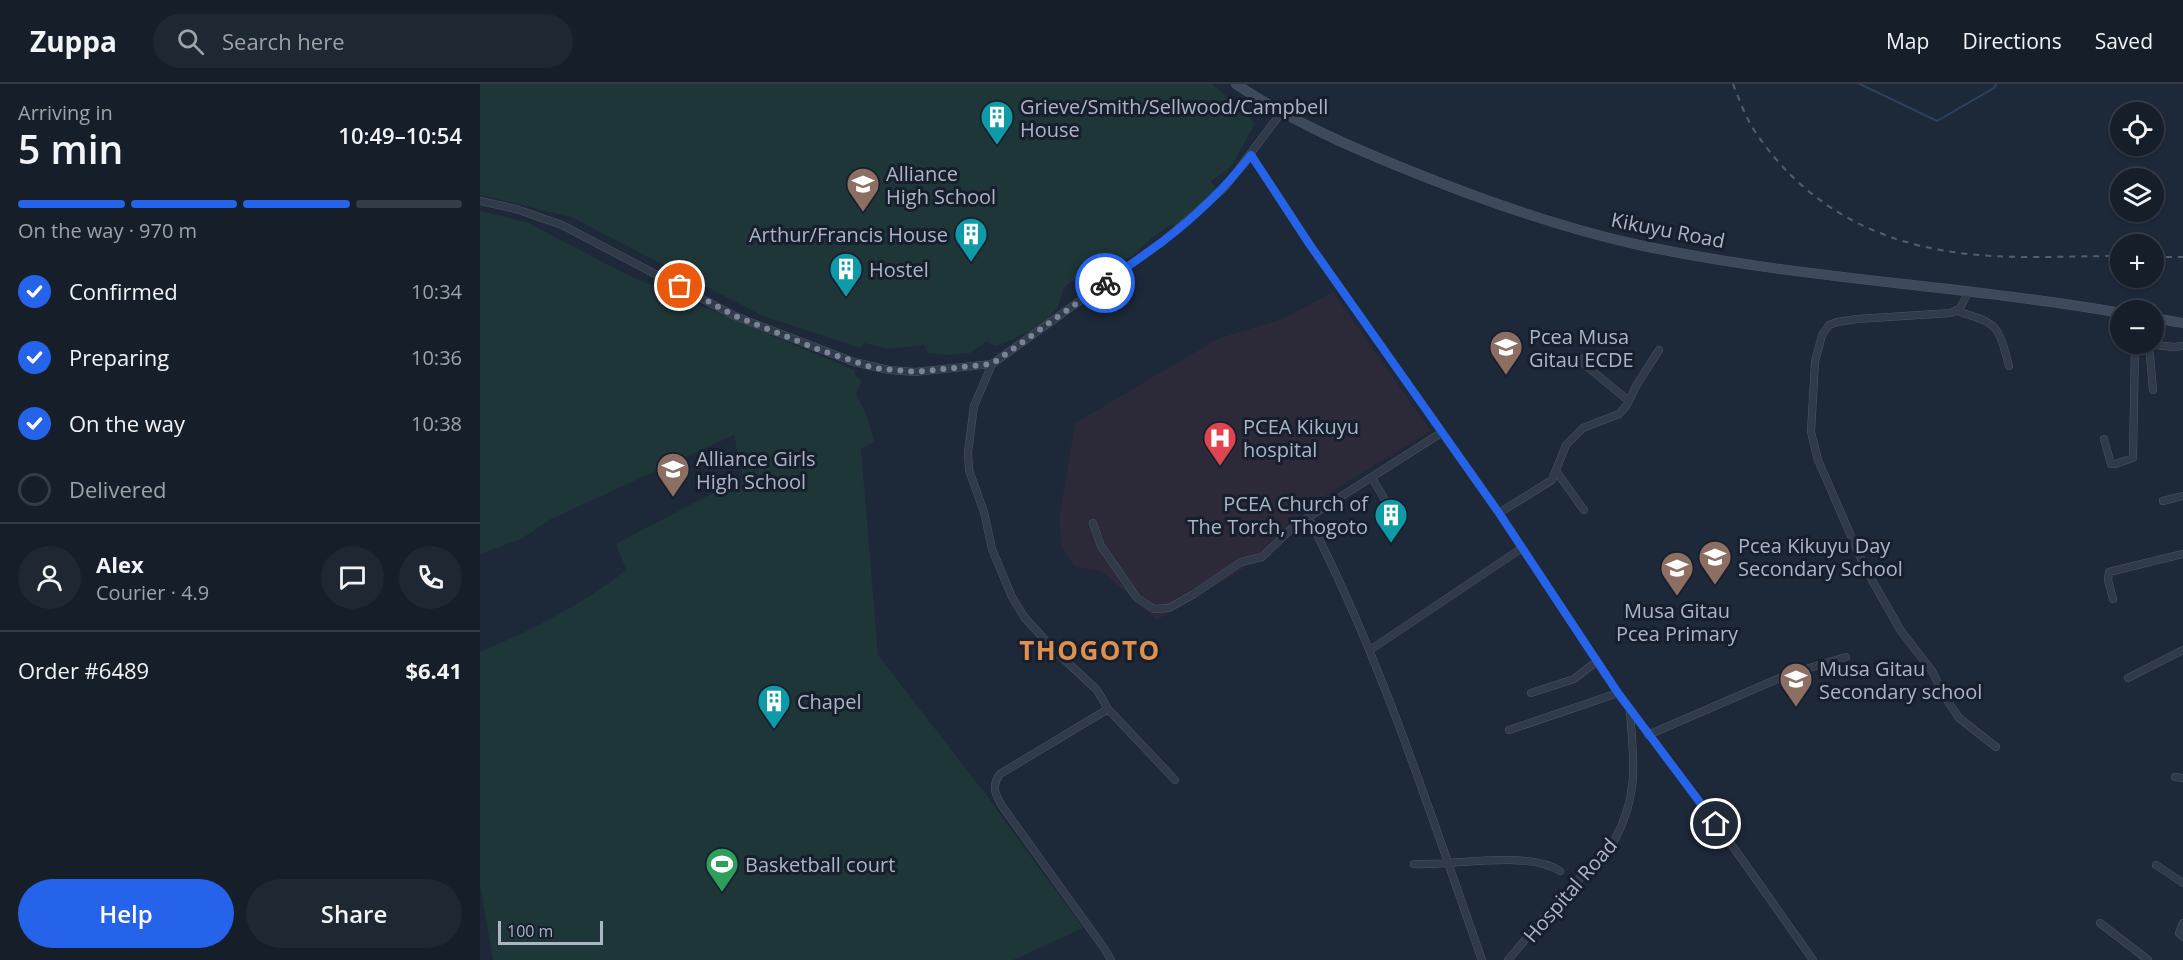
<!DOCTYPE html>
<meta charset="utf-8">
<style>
:root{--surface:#161e2a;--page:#1f2732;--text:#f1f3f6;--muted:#9ea2a8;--line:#353c47;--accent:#2563eb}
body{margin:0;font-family:"Open Sans",sans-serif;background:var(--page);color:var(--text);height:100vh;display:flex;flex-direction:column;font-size:22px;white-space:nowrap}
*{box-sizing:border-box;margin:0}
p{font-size:20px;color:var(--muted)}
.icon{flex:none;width:33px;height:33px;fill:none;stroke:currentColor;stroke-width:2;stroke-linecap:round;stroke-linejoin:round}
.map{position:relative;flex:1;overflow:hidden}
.side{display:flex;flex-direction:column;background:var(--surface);width:480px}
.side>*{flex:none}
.fabs{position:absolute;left:1630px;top:18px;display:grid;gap:12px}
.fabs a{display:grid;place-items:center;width:54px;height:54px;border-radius:50%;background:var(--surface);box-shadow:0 2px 4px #0004,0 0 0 2px var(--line);font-size:30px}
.scale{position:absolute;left:18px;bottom:15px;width:105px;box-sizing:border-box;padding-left:6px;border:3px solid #abb5c6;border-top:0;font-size:16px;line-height:21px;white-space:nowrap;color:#abb5c6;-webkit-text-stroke:4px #171f2d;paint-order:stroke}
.pin{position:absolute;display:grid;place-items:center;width:51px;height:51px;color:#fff;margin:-26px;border:3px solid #fff;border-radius:50%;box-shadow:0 2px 6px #0007}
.courier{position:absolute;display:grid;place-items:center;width:60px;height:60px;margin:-30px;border:4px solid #2563eb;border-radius:50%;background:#fff;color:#222;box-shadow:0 2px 8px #0007}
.summary em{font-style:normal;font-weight:600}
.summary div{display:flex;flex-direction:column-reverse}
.summary{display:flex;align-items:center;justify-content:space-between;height:102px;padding:0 18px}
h1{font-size:39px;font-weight:600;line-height:45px}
.bar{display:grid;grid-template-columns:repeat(4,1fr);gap:9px 6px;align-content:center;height:72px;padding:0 18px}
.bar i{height:8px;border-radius:4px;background:var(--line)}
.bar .on{background:var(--accent)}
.bar p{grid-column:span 4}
.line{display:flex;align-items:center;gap:15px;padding:0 18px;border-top:2px solid var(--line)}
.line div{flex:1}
.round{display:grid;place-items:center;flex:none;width:63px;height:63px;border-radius:32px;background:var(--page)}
ol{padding:0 18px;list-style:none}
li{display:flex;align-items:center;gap:18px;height:66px}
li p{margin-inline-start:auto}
li .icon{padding:6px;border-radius:50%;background:var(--accent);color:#fff;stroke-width:4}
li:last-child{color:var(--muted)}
li i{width:33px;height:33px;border:3px solid var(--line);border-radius:50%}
.action{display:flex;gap:12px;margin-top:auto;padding:12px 18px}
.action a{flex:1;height:69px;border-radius:36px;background:var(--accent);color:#fff;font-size:24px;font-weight:600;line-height:69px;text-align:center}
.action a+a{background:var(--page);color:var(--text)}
header{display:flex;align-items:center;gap:36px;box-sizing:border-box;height:84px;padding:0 30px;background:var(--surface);border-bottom:2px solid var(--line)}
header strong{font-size:28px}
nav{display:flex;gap:33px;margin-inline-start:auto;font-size:21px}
.search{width:420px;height:54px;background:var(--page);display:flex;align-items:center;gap:15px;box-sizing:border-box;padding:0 21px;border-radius:33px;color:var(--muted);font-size:22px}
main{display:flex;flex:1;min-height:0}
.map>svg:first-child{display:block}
.medical{fill:#2c2939}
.green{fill:#1f3639}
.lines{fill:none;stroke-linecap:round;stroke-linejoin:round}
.stream{stroke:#2d415f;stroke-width:2}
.street-casing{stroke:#4c5564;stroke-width:8}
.secondary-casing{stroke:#4c5564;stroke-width:10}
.street{stroke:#313a48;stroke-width:7}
.secondary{stroke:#3f495c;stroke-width:9}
.rail{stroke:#525e70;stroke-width:2;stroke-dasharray:6 6;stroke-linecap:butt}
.done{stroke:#798494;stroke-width:6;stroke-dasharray:0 10.8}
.route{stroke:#2563eb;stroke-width:8}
.labels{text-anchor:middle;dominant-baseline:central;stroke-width:6;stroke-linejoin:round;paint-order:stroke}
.poi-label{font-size:20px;fill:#abb5c6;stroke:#171f2d;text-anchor:start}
.street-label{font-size:20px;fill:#abb5c6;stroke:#171f2d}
.district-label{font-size:26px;font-weight:bold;letter-spacing:1.5px;fill:#dd904f;stroke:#171f2d}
</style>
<header>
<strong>Zuppa</strong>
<div class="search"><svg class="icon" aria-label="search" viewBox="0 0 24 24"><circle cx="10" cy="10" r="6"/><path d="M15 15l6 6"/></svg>Search here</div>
<nav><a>Map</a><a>Directions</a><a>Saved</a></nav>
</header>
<main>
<section class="side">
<div class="summary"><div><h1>5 min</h1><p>Arriving in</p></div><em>10:49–10:54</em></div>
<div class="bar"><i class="on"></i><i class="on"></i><i class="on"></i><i></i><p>On the way · 970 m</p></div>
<ol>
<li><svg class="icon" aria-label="check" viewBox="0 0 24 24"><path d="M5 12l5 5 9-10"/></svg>Confirmed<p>10:34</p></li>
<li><svg class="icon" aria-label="check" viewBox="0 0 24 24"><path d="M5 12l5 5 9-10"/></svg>Preparing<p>10:36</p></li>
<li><svg class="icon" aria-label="check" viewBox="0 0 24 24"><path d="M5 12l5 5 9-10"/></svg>On the way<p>10:38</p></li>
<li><i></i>Delivered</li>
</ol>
<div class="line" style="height:108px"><a class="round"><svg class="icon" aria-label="person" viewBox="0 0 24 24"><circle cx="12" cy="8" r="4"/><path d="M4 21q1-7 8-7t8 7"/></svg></a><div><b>Alex</b><p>Courier · 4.9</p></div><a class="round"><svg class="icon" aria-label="chat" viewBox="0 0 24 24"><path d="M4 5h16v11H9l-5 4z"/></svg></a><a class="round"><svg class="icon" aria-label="phone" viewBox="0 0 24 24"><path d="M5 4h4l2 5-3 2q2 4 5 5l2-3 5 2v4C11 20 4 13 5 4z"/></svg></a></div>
<div class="line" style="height:78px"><div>Order #6489</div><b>$6.41</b></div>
<div class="action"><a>Help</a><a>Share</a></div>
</section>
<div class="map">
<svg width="1703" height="876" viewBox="0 0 1703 876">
<rect width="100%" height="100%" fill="#1d2838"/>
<path class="medical" d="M 853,208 L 951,347 L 832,420 L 762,486 L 677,536 L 623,488 L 595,483 L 582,464 L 579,435 L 595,339 L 739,254 L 802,235 Z"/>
<path class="green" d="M 0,0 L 732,0 L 756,20 L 775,39 L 751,83 L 731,97 L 736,107 L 696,141 L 688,142 L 673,153 L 653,172 L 629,182 L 617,193 L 622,181 L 621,177 L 583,204 C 580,239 544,250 516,262 L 506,258 L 490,269 L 467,271 L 448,269 L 444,261 L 408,265 L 384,259 L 381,264 L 283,232 L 91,133 L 0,111 Z
M 0,127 L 46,138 L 150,192 L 374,286 L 375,291 L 382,297 C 372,314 378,312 385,328 C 389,336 391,348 394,357 L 381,365 L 398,571 L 507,712 L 603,844 L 533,876 L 13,876 L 0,800 L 0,568 C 52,546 102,521 146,486 L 136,460 L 263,393 L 254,351 L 71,435 L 41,455 L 0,470 Z"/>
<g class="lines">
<path class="stream" d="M 1380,0 L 1457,37 L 1514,4 L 1516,0"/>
<g class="street-casing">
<path id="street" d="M 771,71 L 830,161 L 1019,429 L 1138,609 L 1249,757 L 1333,876
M 0,117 L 36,125 L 82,141 L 255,232 L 374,278 L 409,286 L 435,288 L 512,280 L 683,157 L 716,129 L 746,102 L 801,29
M 1489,207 L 1480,224 L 1471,229 L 1377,235 L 1357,238 L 1349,241 L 1342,251 L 1335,278 L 1331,348 L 1338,376 L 1385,484 L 1421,547 L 1452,587 L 1465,613 L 1479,634 L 1516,663
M 1477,227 C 1518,240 1518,240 1529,282
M 1667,260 L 1693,263 L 1703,262
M 1669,260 L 1673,306
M 1104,274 L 1105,281 L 1149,317
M 512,280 L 494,322 L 488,368 L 489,386 L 504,428 L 512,465 L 532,513 L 545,534 L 576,568 L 617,606 L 628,625
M 1624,355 L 1631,380 L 1635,380 L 1653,374 L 1655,260
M 1076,387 L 1104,426
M 892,394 L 914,431
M 1683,417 L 1703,412
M 1019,429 L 1072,396 L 1086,361 L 1103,344 L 1139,330 L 1147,321 L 1156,302 L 1179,266
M 828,433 C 901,574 949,726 1002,876
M 613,439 L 621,462 L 657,514 L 674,525 L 689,524 L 714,510 L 761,478 L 782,473 L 813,443 L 961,349
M 1633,515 L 1628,496 L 1629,488 L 1703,470
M 890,566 L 1042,464
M 1648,594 L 1703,566
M 1051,609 L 1094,595 L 1117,577
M 1029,646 L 1138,609
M 1168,651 L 1309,590 L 1366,573
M 1695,693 L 1703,694
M 934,780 C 973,782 1047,766 1080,787
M 1676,781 L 1703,799
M 1620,839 L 1668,876
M 1703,839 L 1699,849 L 1703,853
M 631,876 L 624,864 L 522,722 C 515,710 511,702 520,690 L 628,625 L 695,696
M 1028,876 L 1067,830 L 1134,757 C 1159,712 1154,678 1150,628"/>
</g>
<g class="secondary-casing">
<path id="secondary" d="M 756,0 C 812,38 875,65 938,90 C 1010,119 1083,144 1159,161 C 1318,195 1481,201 1641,229
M 1674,234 L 1703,239"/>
</g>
<use href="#street" class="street"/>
<use href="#secondary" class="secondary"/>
<path class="rail" d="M 1253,0 C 1259,15 1265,32 1274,46 C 1321,117 1389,156 1473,168 C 1524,176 1588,172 1641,172
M 1674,173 L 1703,173"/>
</g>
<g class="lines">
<path class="done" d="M 200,202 L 255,232 L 340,266 L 394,284 L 435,288 L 512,280 L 625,199"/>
<path class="route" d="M 625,199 C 644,185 663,172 682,158 C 715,133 745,104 771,71 L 830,161 L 1019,429 L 1138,609 L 1236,740"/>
</g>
<defs>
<g id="building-pin" transform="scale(1.725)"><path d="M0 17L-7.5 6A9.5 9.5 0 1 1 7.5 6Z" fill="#0f9aa8" stroke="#171f2d"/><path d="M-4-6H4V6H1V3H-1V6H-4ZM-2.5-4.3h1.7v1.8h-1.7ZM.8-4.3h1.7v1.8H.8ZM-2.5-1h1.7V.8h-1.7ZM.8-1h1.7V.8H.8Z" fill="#fff"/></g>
<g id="school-pin" transform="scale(1.725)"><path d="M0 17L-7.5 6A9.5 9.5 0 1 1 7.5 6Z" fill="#8d6e63" stroke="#171f2d"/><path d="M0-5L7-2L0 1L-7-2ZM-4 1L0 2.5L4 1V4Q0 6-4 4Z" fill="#fff"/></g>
<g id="hospital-pin" transform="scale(1.725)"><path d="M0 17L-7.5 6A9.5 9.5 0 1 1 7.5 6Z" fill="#e0444e" stroke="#171f2d"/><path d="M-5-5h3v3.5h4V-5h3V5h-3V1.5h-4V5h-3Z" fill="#fff"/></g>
<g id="stadium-pin" transform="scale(1.725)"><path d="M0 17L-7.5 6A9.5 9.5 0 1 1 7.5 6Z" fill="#2e9e5b" stroke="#171f2d"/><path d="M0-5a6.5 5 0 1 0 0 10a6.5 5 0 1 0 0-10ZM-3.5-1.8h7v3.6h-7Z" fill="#fff"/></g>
</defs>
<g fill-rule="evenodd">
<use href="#building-pin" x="517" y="33"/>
<use href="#school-pin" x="383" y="100"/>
<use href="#building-pin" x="491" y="150"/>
<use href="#building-pin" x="366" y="185"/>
<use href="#school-pin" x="1026" y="263"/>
<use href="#hospital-pin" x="740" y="354"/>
<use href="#school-pin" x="193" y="385"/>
<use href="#building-pin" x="911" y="431"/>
<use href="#school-pin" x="1235" y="473"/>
<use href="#school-pin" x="1197" y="484"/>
<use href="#school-pin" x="1316" y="595"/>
<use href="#building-pin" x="294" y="617"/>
<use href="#stadium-pin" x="242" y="780"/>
</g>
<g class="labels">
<g class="poi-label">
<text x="540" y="22">Grieve/Smith/Sellwood/Campbell<tspan x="540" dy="23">House</tspan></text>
<text x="406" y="89">Alliance<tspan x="406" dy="23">High School</tspan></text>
<text x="468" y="150" text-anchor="end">Arthur/Francis House</text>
<text x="389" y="185">Hostel</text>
<text x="1049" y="252">Pcea Musa<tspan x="1049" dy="23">Gitau ECDE</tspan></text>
<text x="763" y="342">PCEA Kikuyu<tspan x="763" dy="23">hospital</tspan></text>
<text x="216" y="374">Alliance Girls<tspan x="216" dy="23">High School</tspan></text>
<text x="888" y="419" text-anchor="end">PCEA Church of<tspan x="888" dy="23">The Torch, Thogoto</tspan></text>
<text x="1258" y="461">Pcea Kikuyu Day<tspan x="1258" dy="23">Secondary School</tspan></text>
<text x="1197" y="526" text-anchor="middle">Musa Gitau<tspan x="1197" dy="23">Pcea Primary</tspan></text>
<text x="1339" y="584">Musa Gitau<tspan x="1339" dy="23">Secondary school</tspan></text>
<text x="317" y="617">Chapel</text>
<text x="265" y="780">Basketball court</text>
</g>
<g class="street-label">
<text transform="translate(1188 146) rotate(11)">Kikuyu Road</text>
<text transform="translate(1090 806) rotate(-49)">Hospital Road</text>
</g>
<g class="district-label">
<text x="610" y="566">THOGOTO</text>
</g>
</g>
</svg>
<div class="fabs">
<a><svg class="icon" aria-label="locate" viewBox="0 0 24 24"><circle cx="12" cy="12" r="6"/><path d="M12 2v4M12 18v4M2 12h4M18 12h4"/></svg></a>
<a><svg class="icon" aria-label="layers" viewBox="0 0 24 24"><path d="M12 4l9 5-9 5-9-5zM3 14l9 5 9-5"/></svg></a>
<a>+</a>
<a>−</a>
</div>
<div class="scale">100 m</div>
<div class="pin" style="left:200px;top:202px;background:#ea580c"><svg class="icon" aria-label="bag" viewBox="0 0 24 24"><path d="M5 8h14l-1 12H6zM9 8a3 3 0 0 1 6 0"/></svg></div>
<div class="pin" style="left:1236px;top:740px;background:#1f2937"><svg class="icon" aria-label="home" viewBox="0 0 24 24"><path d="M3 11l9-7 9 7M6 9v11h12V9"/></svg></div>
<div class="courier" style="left:625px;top:199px"><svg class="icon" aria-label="bike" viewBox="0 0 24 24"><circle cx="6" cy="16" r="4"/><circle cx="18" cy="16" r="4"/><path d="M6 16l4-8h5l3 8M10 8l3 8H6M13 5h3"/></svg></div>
</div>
</main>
